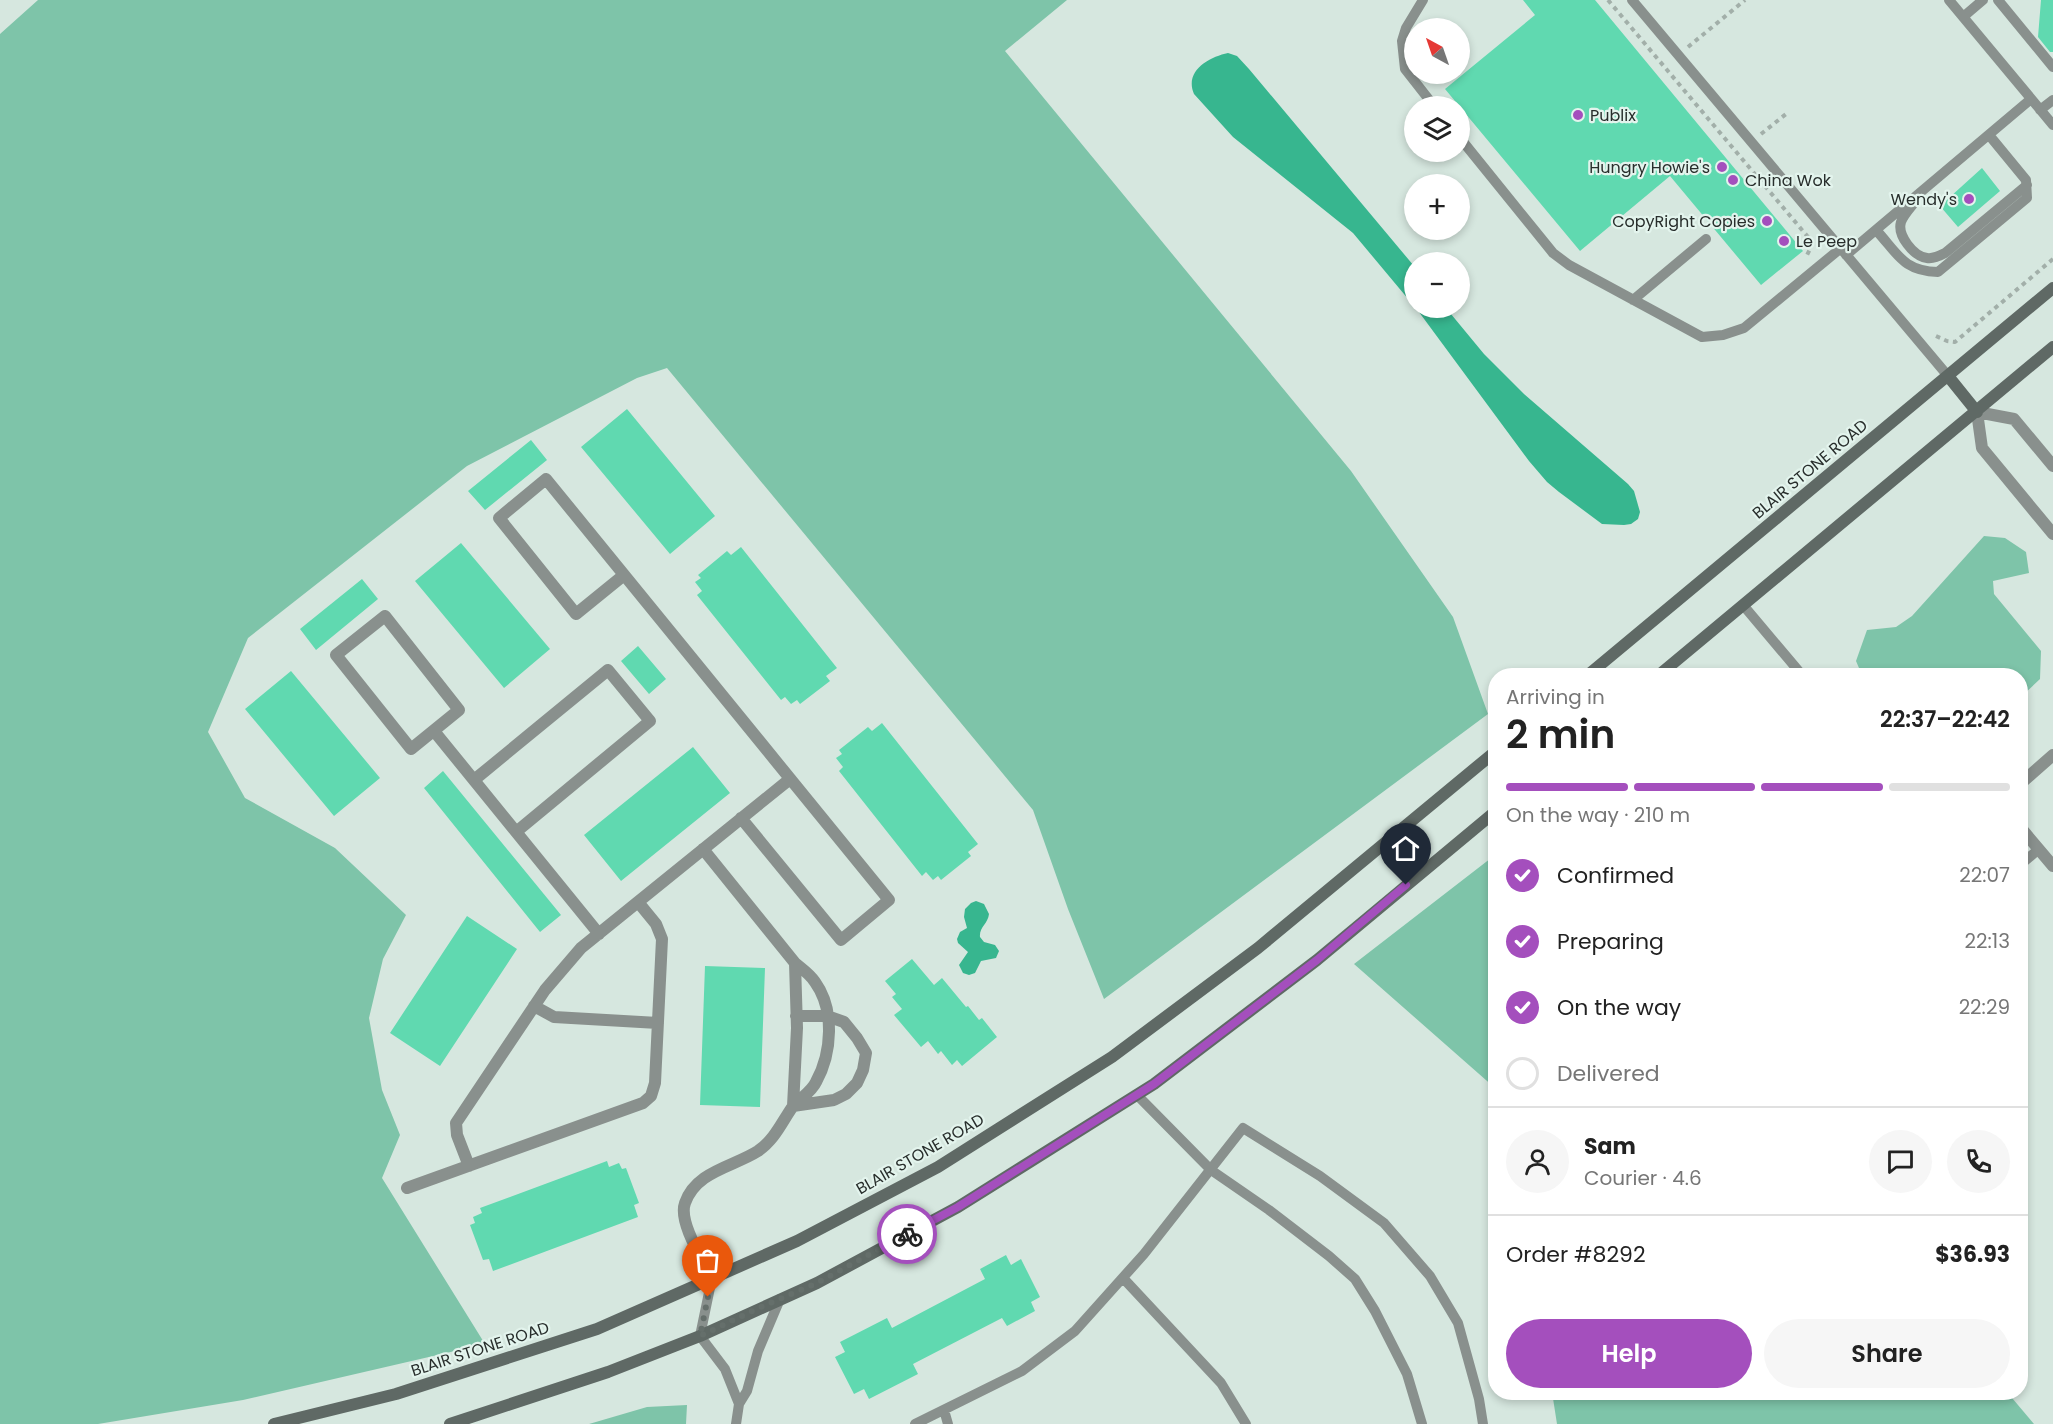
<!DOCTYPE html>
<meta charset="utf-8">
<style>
:root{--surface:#fff;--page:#f6f6f6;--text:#222;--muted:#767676;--line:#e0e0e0;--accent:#a44fbd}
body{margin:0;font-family:Poppins,sans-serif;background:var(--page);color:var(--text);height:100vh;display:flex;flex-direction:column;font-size:22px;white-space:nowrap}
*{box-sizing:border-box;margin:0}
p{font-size:20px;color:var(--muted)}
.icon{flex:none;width:33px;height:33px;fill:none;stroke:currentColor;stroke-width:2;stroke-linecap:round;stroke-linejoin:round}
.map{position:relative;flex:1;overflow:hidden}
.side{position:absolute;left:1488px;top:668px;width:540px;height:732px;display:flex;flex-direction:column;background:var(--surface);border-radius:24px;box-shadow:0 3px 9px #0003}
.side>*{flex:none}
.needle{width:39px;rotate:320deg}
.tools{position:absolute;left:1404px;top:18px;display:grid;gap:12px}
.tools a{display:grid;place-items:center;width:66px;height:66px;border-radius:50%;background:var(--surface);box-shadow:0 3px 9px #0003;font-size:30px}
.pin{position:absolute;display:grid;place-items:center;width:51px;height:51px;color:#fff;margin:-62px -26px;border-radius:50% 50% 50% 0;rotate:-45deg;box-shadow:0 0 6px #0007}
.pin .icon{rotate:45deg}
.courier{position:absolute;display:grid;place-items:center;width:60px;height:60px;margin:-30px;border:4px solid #a44fbd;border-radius:50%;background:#fff;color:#222;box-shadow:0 2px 8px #0007}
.head em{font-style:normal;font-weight:600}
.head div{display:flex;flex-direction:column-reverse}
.head{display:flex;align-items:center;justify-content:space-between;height:102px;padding:0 18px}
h1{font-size:39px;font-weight:600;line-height:45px}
.bar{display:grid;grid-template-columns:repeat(4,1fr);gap:9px 6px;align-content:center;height:72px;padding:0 18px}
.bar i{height:8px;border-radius:4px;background:var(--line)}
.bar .active{background:var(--accent)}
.bar p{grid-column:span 4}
.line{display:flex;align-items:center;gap:15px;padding:0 18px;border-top:2px solid var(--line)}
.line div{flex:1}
.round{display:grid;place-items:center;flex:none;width:63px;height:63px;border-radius:32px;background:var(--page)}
ol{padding:0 18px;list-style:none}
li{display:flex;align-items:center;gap:18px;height:66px}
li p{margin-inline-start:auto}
li .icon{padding:6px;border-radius:50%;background:var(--accent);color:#fff;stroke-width:4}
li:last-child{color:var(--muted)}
li i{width:33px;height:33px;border:3px solid var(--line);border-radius:50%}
.cta{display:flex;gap:12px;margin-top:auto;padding:12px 18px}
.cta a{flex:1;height:69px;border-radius:36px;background:var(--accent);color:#fff;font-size:24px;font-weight:600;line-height:69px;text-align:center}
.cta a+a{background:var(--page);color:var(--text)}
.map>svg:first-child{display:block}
.green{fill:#7ec4a9}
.water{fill:#37b68f}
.building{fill:#60d9b0}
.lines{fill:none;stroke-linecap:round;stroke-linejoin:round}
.path{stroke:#a2afa9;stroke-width:4;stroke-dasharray:4.5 4.5;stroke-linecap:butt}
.lane{stroke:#89908d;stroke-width:10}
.street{stroke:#89908d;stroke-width:12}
.secondary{stroke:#5f6965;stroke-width:12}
.done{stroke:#656f6b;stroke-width:6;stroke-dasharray:0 10.8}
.route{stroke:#a44fbd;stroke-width:8}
.poi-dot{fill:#a44fbd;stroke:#e3f4ed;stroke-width:2}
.labels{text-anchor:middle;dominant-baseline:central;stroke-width:4.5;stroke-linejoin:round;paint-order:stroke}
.poi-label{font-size:16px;fill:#282e2c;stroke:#e3f4ed;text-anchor:start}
.street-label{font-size:16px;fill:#282e2c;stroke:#e3f4ed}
</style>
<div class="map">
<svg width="2053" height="1424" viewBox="0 0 2053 1424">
<rect width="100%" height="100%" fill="#d6e7df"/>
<path class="green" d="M 38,0 L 1067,0 L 1005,51 L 1351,471 L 1453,617 L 1488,714 L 1104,999 L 1068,909 L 1033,810 L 667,368 L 637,378 L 467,466 L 248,638 L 208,732 L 245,798 L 335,848 L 406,915 L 383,959 L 369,1018 L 382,1090 L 400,1135 L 382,1178 L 485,1344 L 243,1400 L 98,1424 L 0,1424 L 0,34 Z
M 1984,536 L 2005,538 L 2026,552 L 2029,573 L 1993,581 L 1994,594 L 2041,651 L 2040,679 L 2021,697 L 2020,675 L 1862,675 L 1856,661 L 1867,630 L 1896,627 L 1912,616 Z
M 1495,855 L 1495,1088 L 1354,964 Z
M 1552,1392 L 2007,1392 L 2034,1424 L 1557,1424 Z
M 687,1405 L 686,1424 L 589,1424 L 647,1407 Z"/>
<path class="water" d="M 1228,53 L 1237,56 L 1249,69 L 1414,266 L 1414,306 L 1353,233 L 1233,137 L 1194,94 C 1184,71 1209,57 1228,53 Z
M 1416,308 L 1446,308 L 1484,354 L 1524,394 L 1628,484 L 1634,491 L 1640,512 L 1638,519 L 1631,524 L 1624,525 L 1602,524 L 1559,492 L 1547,482 L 1529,461 Z
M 976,901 L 984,904 L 989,914 C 988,924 979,927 980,937 L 984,942 L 995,945 L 999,951 L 996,958 L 981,961 L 975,973 L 969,975 L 963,973 L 959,965 L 968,952 L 958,943 L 957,939 L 960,932 L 967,928 L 964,917 L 965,909 L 971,903 Z"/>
<path class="building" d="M 1523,0 L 1595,0 L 1803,251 L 1761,285 L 1670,176 L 1580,251 L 1445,89 L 1535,15 Z
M 2041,0 L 2053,0 L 2053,52 L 2050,52 L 2038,37 Z
M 1982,168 L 2000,191 L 1958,227 L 1940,206 Z
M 627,409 L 715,516 L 670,554 L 581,447 Z
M 531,440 L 547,460 L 485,510 L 468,491 Z
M 461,543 L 550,649 L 504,688 L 415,581 Z
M 741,547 L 837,668 L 826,676 L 830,681 L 800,704 L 797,700 L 791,704 L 785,697 L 781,700 L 697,595 L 702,591 L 695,582 L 701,578 L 698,575 L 727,551 L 731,555 Z
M 362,579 L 378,599 L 316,650 L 300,629 Z
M 638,646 L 666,679 L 649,694 L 621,661 Z
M 291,671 L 380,778 L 334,816 L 245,709 Z
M 882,723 L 978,844 L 968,852 L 971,856 L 941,880 L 938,876 L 933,880 L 926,872 L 922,876 L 839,771 L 843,767 L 836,758 L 842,754 L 839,750 L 868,727 L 872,731 Z
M 693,747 L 730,793 L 621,881 L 584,835 Z
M 443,771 L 561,915 L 540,932 L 424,788 Z
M 467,916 L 517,949 L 440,1066 L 390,1033 Z
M 912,959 L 934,985 L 942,978 L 966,1007 L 968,1006 L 979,1020 L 982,1018 L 997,1037 L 962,1066 L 957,1060 L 952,1065 L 941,1051 L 938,1054 L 928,1041 L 921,1047 L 894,1015 L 902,1009 L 892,997 L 896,994 L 885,981 Z
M 705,966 L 765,968 L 760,1107 L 700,1105 Z
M 607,1161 L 609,1167 L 619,1163 L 622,1169 L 626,1168 L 639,1203 L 634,1205 L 638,1217 L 493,1271 L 489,1259 L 483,1260 L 470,1225 L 475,1223 L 473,1217 L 482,1213 L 480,1208 Z
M 1006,1255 L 1011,1265 L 1021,1259 L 1040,1297 L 1031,1302 L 1035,1311 L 1007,1326 L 1002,1318 L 913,1364 L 918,1374 L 869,1399 L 864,1389 L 854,1394 L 835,1357 L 845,1352 L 840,1342 L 887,1318 L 892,1328 L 985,1279 L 980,1269 Z"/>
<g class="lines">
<path class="path" d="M 1608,0 L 1808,237 L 1810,249 L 1807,255
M 1688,47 L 1745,0
M 1761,134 L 1786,114
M 1936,336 L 1947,341 L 1955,342 L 2053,259"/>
<path class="lane" d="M 1423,0 L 1406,28 L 1402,41 L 1405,69 L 1434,106
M 1632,0 L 1948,376
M 1949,0 L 2053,125
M 1998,0 L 2053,67
M 1963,17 L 1983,0
M 2040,110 L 2053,100
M 1460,138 L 1553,253 L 1569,265 L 1702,337 L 1723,335 L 1744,328 L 1841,248
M 1914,203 C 1910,208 1903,216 1901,222 C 1897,235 1913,256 1927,258 C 1933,259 1939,256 1945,253 L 2027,185
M 1876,230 C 1898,254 1903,271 1938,272 L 2027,198 L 2026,180 L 1989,135
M 1846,255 L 2031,99
M 1633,300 L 1706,239
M 1743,605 L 1802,675
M 2020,865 L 2039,849
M 1137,1095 L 1211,1170 L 1269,1210 L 1329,1256 L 1355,1279 L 1375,1311 L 1407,1374 L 1422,1424
M 712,1278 L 700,1336 L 725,1369 L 739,1404
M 1123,1278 L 1221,1383 L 1246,1424
M 944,1410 L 948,1424
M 736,1424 L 739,1404 L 747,1391 L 758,1351 L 780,1299
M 915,1424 L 1022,1371 L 1075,1331 L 1144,1254 L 1243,1128 L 1320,1176 L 1384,1223 L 1430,1276 L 1458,1323 L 1479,1399 L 1483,1424"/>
<path class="street" d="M 2053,466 L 2014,419 L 1977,412 L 1982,448 L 2053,534
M 624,575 L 576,614 L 499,518 L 546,479 L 889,900 L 841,940 L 741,818
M 385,616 L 459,710 L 411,749 L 336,655 Z
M 434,731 L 599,934
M 474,780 L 608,670 L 650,721 L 516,832
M 2020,784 L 2053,755
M 2020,827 L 2053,866
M 703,849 L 795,963
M 534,1006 L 554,1017 L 658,1023
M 793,1106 L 834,1100 L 846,1094 L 857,1083 L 863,1070 L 866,1053 L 857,1038 L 844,1022 L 827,1016 L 796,1016
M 469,1166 L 457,1135 L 456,1123 L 545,990 L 581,948 L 790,779
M 407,1188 L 643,1103 L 651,1096 L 655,1083 L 662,939 L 656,924 L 638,902
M 712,1278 C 703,1260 678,1222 685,1203 C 696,1171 733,1167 758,1151 C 774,1140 781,1124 791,1109 C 798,1099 811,1093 816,1082 C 832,1053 835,1010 815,982 C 810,974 802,969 795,963 L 797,1028 L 793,1106"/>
<path class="secondary" d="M 1948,376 L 1977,412
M 1588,675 L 2053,288
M 1659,675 L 2053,347
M 274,1424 L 396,1394 L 597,1329 L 797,1241 L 938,1167 L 1112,1057 L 1258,948 L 1496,751
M 450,1424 L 608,1372 L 700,1336 L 817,1283 L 958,1207 L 1154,1084 L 1317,960 L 1496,811"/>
</g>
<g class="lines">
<path class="done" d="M 708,1297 L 700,1336 L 763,1306 L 817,1283 L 907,1234"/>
<path class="route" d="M 907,1234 L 958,1207 L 1154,1084 L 1317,960 L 1406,885"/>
</g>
<g class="poi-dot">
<circle cx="1578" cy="115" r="6"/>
<circle cx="1722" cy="167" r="6"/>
<circle cx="1733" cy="180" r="6"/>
<circle cx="1969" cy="199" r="6"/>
<circle cx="1767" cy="221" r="6"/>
<circle cx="1784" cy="241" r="6"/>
</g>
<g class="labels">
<g class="poi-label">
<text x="1590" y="115">Publix</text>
<text x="1710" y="167" text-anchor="end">Hungry Howie's</text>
<text x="1745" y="180">China Wok</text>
<text x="1957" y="199" text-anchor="end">Wendy's</text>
<text x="1755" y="221" text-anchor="end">CopyRight Copies</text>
<text x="1796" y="241">Le Peep</text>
</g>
<g class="street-label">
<text transform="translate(1810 469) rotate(-40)">BLAIR STONE ROAD</text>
<text transform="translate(920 1154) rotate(-30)">BLAIR STONE ROAD</text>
<text transform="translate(480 1349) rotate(-18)">BLAIR STONE ROAD</text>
</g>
</g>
</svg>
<div class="tools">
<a><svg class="needle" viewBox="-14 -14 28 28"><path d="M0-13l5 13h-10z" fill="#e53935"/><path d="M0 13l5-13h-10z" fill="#767676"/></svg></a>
<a><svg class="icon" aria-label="layers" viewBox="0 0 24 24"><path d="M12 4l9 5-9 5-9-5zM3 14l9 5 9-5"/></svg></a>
<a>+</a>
<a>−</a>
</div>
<div class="pin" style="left:708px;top:1297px;background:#ea580c"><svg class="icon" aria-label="bag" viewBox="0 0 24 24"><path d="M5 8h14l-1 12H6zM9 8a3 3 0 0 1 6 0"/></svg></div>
<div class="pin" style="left:1406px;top:885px;background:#1f2937"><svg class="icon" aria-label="home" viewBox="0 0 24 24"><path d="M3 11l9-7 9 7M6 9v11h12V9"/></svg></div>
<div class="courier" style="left:907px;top:1234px"><svg class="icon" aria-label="bike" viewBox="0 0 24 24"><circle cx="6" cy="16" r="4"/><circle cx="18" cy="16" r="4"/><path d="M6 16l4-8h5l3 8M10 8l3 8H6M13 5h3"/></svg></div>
<section class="side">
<div class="head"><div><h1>2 min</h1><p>Arriving in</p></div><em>22:37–22:42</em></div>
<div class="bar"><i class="active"></i><i class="active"></i><i class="active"></i><i></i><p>On the way · 210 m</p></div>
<ol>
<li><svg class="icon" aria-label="check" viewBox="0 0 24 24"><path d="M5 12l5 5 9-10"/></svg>Confirmed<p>22:07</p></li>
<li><svg class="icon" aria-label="check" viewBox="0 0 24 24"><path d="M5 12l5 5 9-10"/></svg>Preparing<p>22:13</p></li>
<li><svg class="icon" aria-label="check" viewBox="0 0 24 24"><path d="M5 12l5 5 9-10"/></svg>On the way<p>22:29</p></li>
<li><i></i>Delivered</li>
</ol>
<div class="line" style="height:108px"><a class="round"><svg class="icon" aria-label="person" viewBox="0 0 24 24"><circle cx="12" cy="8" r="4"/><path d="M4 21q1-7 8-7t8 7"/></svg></a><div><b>Sam</b><p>Courier · 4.6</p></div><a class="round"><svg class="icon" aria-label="chat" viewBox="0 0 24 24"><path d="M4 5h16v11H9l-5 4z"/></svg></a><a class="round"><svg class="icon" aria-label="phone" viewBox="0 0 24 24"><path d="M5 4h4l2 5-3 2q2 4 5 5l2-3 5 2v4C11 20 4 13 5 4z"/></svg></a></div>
<div class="line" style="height:78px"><div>Order #8292</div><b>$36.93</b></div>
<div class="cta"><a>Help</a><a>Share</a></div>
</section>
</div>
